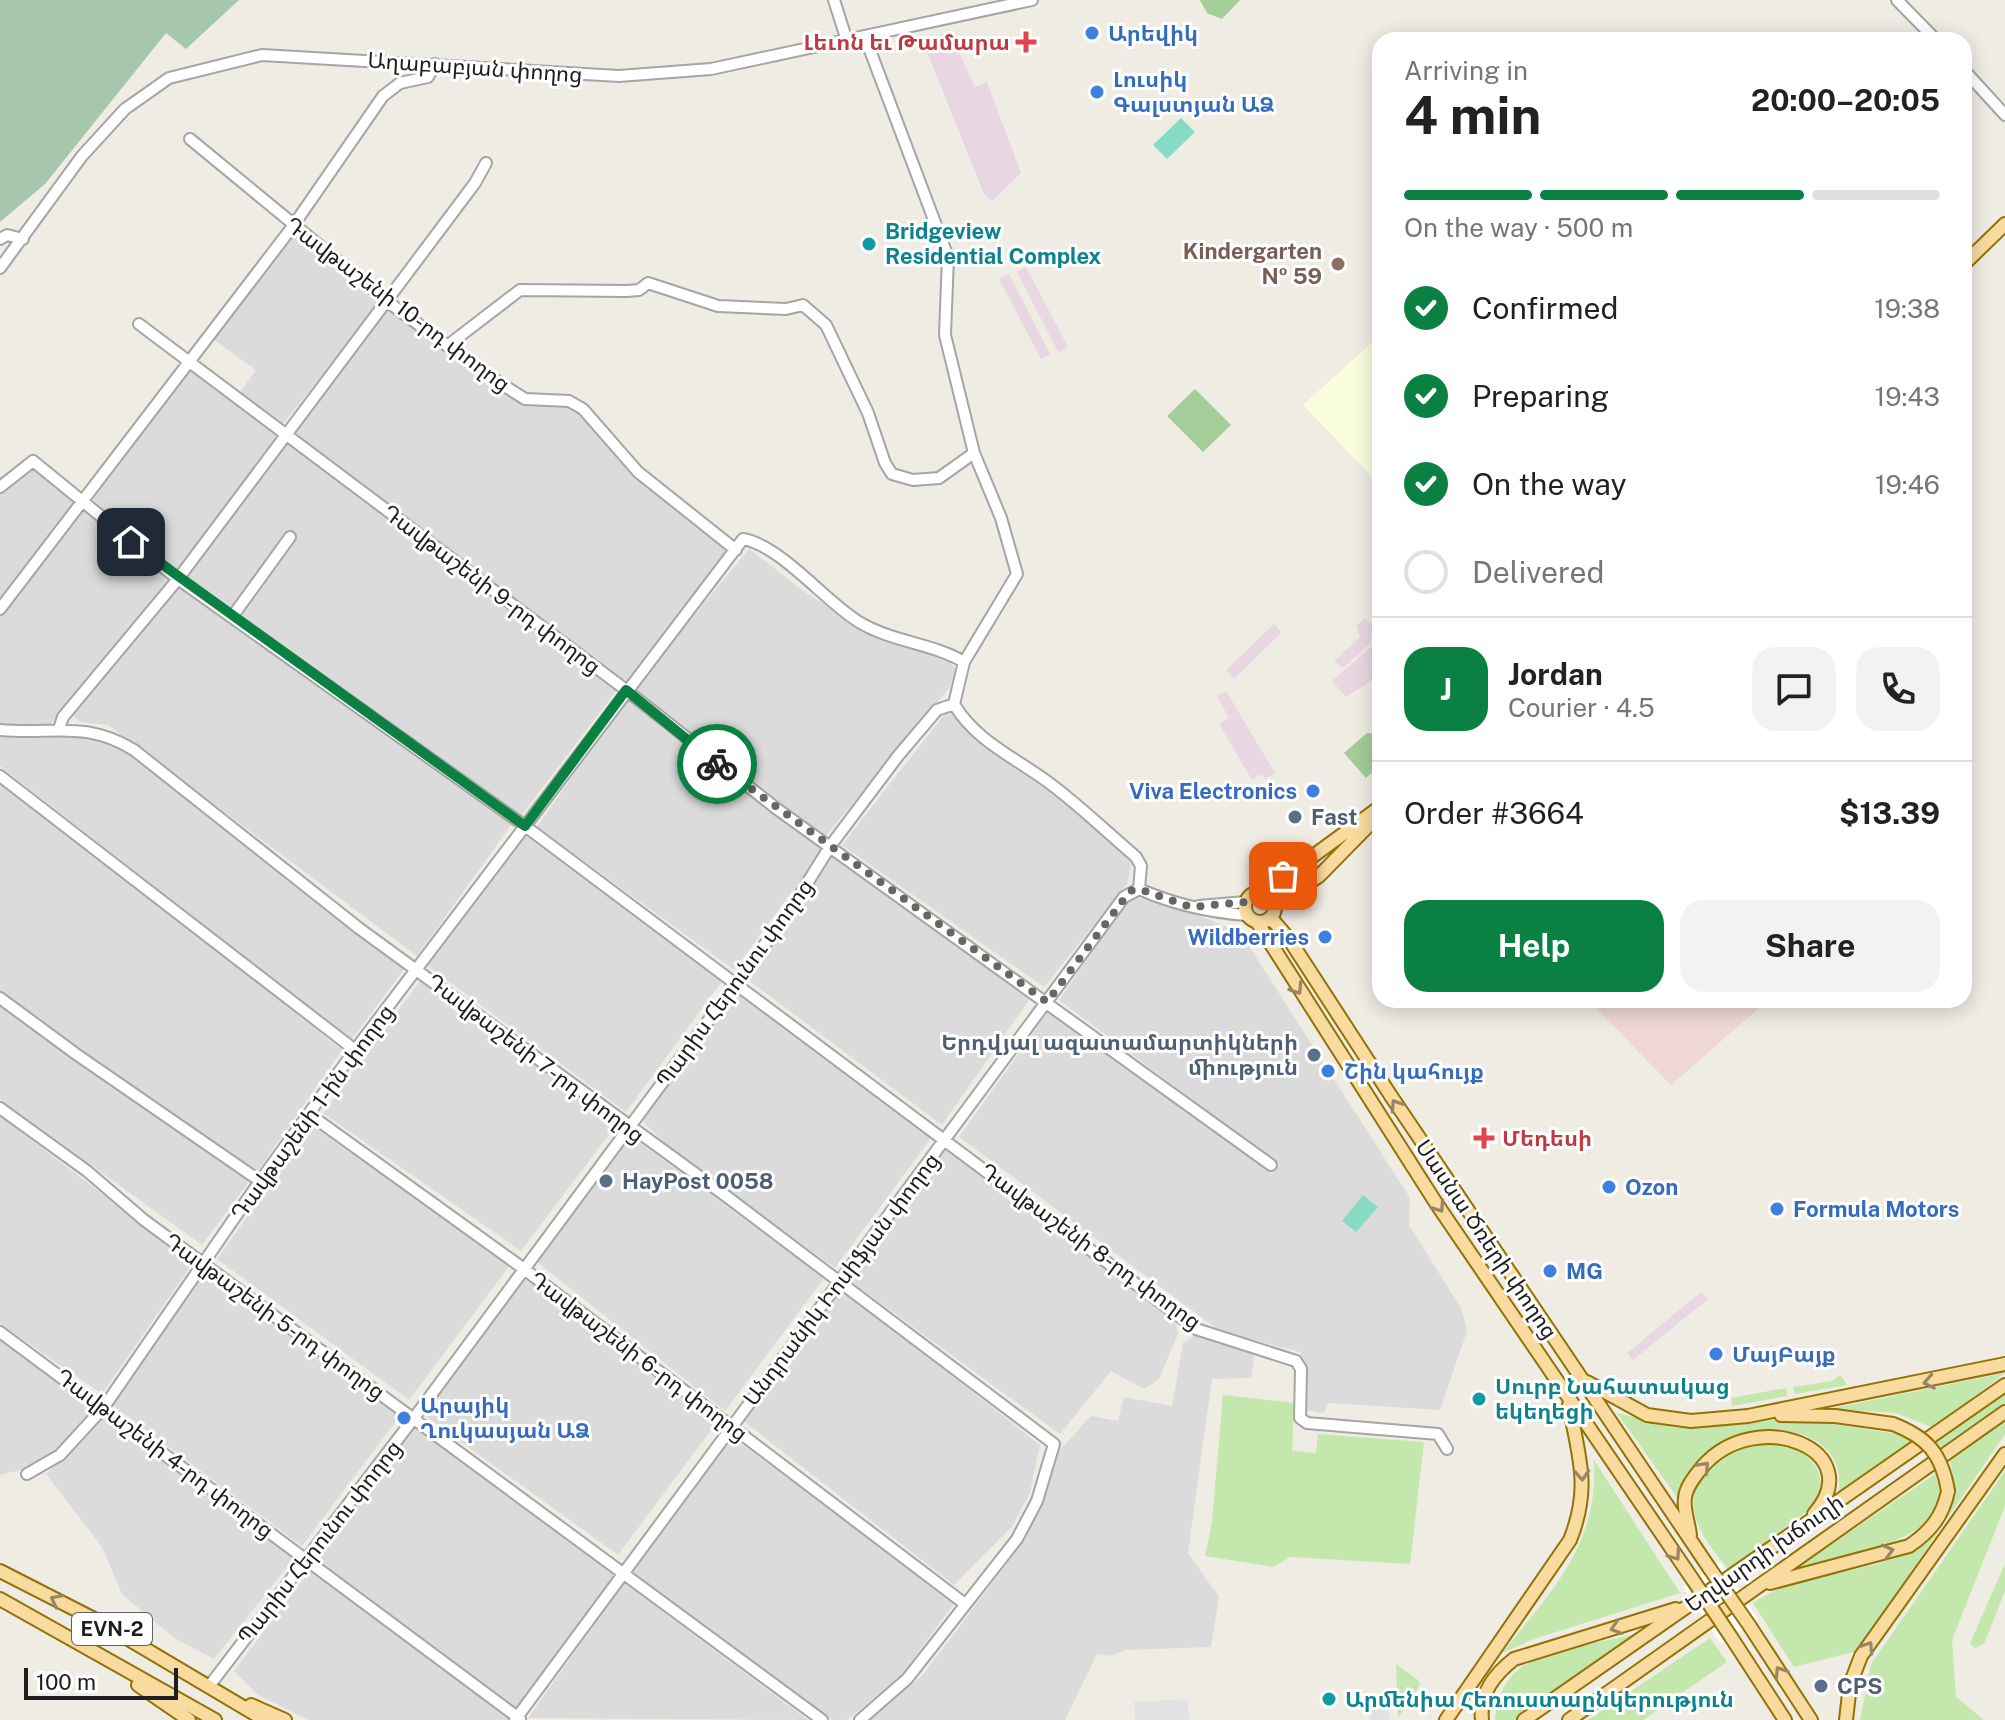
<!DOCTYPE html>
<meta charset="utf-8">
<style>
:root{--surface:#fff;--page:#f2f2f2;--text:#222;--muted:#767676;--line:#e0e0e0;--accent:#0b8043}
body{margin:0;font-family:"Public Sans","Noto Sans Armenian",sans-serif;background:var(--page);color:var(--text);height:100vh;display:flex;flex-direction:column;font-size:30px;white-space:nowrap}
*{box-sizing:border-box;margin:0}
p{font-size:26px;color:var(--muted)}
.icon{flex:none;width:44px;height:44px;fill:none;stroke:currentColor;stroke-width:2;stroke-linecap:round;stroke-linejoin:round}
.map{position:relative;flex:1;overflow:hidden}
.drawer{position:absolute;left:1372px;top:32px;width:600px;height:976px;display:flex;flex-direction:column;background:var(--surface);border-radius:24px;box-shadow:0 4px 20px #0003}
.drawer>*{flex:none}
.scale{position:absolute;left:24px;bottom:20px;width:154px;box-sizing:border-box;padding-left:8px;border:4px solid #1e1e1e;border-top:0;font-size:22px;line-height:28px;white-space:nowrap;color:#1e1e1e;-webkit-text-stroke:6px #fff;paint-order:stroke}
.pin{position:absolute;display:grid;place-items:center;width:68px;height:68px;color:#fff;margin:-34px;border-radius:16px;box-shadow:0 4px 12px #0006}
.courier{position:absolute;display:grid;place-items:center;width:80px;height:80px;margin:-40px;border:6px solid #0b8043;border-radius:50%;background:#fff;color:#222;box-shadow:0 2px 10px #0007}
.head em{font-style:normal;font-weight:700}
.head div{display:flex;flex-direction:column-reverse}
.head{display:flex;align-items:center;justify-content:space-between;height:136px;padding:0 32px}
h1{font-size:52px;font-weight:700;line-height:60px}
.bar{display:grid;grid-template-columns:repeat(4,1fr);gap:12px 8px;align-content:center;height:96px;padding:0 32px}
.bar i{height:10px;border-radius:6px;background:var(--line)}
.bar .active{background:var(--accent)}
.bar p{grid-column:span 4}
.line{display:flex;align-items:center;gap:20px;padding:0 32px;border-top:2px solid var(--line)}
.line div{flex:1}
.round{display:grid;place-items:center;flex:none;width:84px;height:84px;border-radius:24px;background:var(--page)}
ol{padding:0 32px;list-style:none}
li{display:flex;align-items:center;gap:24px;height:88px}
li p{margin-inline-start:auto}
li .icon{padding:8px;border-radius:50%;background:var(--accent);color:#fff;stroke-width:4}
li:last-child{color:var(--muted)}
li i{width:44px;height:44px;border:4px solid var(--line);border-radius:50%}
.primary-button{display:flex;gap:16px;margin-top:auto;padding:16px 32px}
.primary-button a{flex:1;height:92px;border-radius:24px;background:var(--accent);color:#fff;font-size:32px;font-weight:700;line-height:92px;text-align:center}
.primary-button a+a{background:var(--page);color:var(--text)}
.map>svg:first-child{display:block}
.residential{fill:#dcdbdb}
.commercial{fill:#efd8d4}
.industrial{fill:#e8d7e3}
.education{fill:#fbfede}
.grass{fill:#c3e7ac}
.forest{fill:#a4cd9a}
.cemetery{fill:#a6c7ae}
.pitch{fill:#85dbc3}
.parking{fill:#e2e2e2}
.pier{fill:#fff}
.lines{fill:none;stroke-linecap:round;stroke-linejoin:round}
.minor-casing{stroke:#a5a5a5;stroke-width:14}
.major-casing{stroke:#937205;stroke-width:16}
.minor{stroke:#fff;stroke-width:10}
.major{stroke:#f9db9f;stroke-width:12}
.major-bridge-casing{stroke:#937205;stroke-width:16;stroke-linecap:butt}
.major-bridge{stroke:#f9db9f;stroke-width:12}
.oneway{stroke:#968665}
.done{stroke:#676663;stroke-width:8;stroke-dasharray:0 14.4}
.route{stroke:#0b8043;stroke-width:10}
.shop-dot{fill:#3f7fe0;stroke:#fff;stroke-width:3}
.health-dot{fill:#e0444e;stroke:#fff;stroke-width:3}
.culture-dot{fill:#0f9aa8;stroke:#fff;stroke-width:3}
.education-dot{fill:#8d6e63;stroke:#fff;stroke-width:3}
.service-dot{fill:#5c6f8a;stroke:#fff;stroke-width:3}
.labels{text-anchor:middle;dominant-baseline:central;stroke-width:6;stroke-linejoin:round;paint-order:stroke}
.shield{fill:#fff;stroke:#626262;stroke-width:2}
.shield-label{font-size:20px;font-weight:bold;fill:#1e1e1e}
.shop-label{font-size:22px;font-weight:bold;fill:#366cbe;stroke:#fff;text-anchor:start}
.health-label{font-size:22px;font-weight:bold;fill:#be3a42;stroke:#fff;text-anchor:end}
.street-label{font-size:22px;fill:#1e1e1e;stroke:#fff}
.culture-label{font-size:22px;font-weight:bold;fill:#0d838f;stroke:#fff;text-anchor:start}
.education-label{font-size:22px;font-weight:bold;fill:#785e54;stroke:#fff;text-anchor:end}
.service-label{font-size:22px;font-weight:bold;fill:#4e5e75;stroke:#fff;text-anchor:start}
</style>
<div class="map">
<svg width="2005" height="1720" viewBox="0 0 2005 1720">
<rect width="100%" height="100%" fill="#efece4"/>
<path class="residential" d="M 295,232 L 381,302 L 282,425 L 240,392 L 256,370 L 213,339 Z
M 388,302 L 525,399 L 569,401 L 638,472 L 736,550 L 626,690 L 284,436 Z
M 190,371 L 278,436 L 178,571 L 91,502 Z
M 285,441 L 378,507 L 617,690 L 520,817 L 184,577 Z
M 33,468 L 76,504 L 0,598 L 0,494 Z
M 84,510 L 172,578 L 47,728 L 0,727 L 0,616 Z
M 749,549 L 809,595 L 883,638 L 950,661 L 955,670 L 950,687 L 824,838 L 634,688 Z
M 179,583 L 511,825 L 417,956 L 108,725 L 80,722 L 73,715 Z
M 627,698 L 825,847 L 734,970 L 537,827 Z
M 948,710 L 978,738 L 1036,776 L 1133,857 L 1127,884 L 1044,987 L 842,845 Z
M 83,733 L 109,739 L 405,968 L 351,1040 L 0,766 L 0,735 L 40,738 Z
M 0,781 L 342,1050 L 257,1172 L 73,1050 L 0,994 Z
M 525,833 L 723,980 L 626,1112 L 428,966 Z
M 836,852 L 1032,996 L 942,1125 L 746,978 Z
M 1131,896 L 1187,911 L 1240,932 L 1410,1198 L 1409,1225 L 1462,1310 L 1467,1331 L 1440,1410 L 1329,1403 L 1323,1413 L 1304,1410 L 1300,1352 L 1220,1331 L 959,1137 L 1051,1008 L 1272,1174 L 1280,1165 L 1059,1000 Z
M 420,981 L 617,1124 L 521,1251 L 323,1113 Z
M 735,988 L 929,1132 L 931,1138 L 835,1268 L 679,1157 L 643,1122 L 642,1116 Z
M 0,1001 L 250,1180 L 202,1245 L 0,1099 Z
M 0,1116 L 193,1263 L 102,1394 L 0,1324 Z
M 312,1126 L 510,1265 L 409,1400 L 217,1259 Z
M 631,1136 L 824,1278 L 725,1411 L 537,1262 Z
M 951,1148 L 1167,1312 L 1176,1324 L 1178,1334 L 1159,1379 L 1144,1389 L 1111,1371 L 1060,1434 L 850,1281 L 849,1275 L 946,1149 Z
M 205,1271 L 403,1412 L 302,1546 L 111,1404 Z
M 526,1277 L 717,1422 L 618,1555 L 424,1415 Z
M 840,1288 L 1040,1445 L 1030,1492 L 1012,1527 L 954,1585 L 742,1420 Z
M 1198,1333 L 1255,1351 L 1251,1378 L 1212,1379 L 1188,1553 L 1219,1597 L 1211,1647 L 1125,1650 L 1111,1656 L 1097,1654 L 1065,1720 L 867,1720 L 922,1676 L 1024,1541 L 1055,1455 L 1091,1416 L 1118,1421 L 1124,1397 L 1172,1406 L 1183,1343 Z
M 0,1340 L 99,1408 L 56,1453 L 20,1470 L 0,1475 Z
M 107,1414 L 295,1557 L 214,1659 L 174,1638 L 122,1594 L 102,1547 L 46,1474 Z
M 415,1422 L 616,1574 L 515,1711 L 311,1558 Z
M 731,1436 L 955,1602 L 901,1676 L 847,1720 L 831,1720 L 630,1571 Z
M 310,1570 L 511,1717 L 509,1720 L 308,1720 L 258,1695 L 234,1671 Z
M 624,1583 L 808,1720 L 528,1718 Z"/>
<path class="commercial" d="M 1588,1000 L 1768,1000 L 1671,1085 Z"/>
<path class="industrial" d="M 949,31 L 975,87 L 987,82 L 1021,173 L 992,201 L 984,194 L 923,42 Z
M 1026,267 L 1068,347 L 1058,352 L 1017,272 Z
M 1009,274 L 1050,354 L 1041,359 L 999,279 Z
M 1365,619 L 1374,625 L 1370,643 L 1343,668 L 1334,661 L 1360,637 L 1356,625 Z
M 1274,624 L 1282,632 L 1234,679 L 1226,670 Z
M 1380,639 L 1380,675 L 1346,697 L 1332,681 Z
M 1226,691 L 1275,773 L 1265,779 L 1262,774 L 1252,780 L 1219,724 L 1229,718 L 1217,696 Z
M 1701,1292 L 1708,1299 L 1633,1360 L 1627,1353 Z"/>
<path class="education" d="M 1380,335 L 1380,485 L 1303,405 Z"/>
<path class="grass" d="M 2005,1373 L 1934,1428 L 1896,1413 L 1829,1409 Z
M 1840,1375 L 1847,1385 L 1795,1394 L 1793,1387 L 1832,1381 Z
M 1786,1388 L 1787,1396 L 1732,1406 L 1731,1398 Z
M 2005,1393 L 2005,1403 L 1940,1448 L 1936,1442 Z
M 1223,1395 L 1294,1403 L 1292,1451 L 1316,1453 L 1318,1434 L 1424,1442 L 1410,1564 L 1290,1557 L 1273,1567 L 1205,1556 L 1212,1522 Z
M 1617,1413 L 1676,1428 L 1771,1420 L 1825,1423 L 1897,1434 L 1917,1442 L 1838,1495 C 1850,1434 1776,1417 1731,1439 C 1706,1451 1694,1477 1679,1500 Z
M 2005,1421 L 2005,1434 L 1857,1651 L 1794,1667 L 1753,1603 C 1815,1556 1979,1586 1950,1460 Z
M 1776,1441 C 1809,1451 1836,1474 1810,1509 L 1728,1569 C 1715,1552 1697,1532 1694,1510 C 1688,1465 1741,1445 1776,1441 Z
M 1594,1460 L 1680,1593 L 1537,1638 L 1502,1653 C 1552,1591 1599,1544 1594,1460 Z
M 2005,1471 L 2005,1506 L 1952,1640 L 1956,1697 L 1984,1720 L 1860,1720 L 1871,1664 Z
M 1935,1474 C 1963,1542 1839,1556 1798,1567 Z
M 2005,1564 L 2005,1591 L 1984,1644 L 1975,1648 L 1970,1643 Z
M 1643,1632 L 1515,1720 L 1495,1720 C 1496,1702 1503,1682 1518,1670 C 1539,1652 1613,1640 1643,1632 Z
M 1710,1638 L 1727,1662 L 1643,1720 L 1588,1720 Z
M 1396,1664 L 1418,1680 L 1420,1685 L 1398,1718 Z"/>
<path class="forest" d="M 1200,0 L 1240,0 L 1222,19 L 1207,13 Z
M 1195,389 L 1231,425 L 1203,452 L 1167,416 Z
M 1367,733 L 1377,734 L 1380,745 L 1373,751 L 1380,765 L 1366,778 L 1344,753 Z"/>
<path class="cemetery" d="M 0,0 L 239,0 L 186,49 L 166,33 L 45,184 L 0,222 Z"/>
<path class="pitch" d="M 1181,118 L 1195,132 L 1167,159 L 1153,145 Z
M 1363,1195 L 1378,1207 L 1356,1232 L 1342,1221 Z"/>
<path class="parking" d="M 1188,1699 L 1189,1720 L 1135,1720 L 1134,1702 Z
M 1369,1699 L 1388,1699 L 1389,1720 L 1370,1720 Z"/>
<path class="pier" d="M 1720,1562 L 1758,1619 L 1721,1644 L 1683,1587 Z"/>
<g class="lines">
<g class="minor-casing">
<path id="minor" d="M 834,0 L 847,41
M 1897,0 L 1936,40
M 1964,70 L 2005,115
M 190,139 L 388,302 L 483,372 L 525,399 L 569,401 L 583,409 L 638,472 L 736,550
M 0,239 L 7,235 L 23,239
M 0,268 L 82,156 L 125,109 L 169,78 L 262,55 L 619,76 L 711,69 L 1032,0
M 139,324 L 626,690 L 777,809 L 1271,1165
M 447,346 L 520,290 L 627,291 L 639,290 L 648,283 L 718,306 L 786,309 L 803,305 L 826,325 L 868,413 L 885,463 L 892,474 L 913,480 L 939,478 L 974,453
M 0,487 L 33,461 L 178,579 L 525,826 L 1196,1329 L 1296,1361 L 1301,1369 L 1300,1418 L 1307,1423 L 1438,1434 L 1447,1449
M 0,609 L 293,226 L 383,96 L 400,83 L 428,77 L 435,64
M 232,617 L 290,537
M 954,704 C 975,741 1018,759 1052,785 C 1081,807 1108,833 1136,857 L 1141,866 L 1139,889
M 59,729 L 63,717 L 178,579 L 475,183 L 486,163
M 0,730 C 52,735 86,720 134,750 L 360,929 L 726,1196 L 1054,1444 L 1037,1501 L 1017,1539 L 907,1679 L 860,1720
M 0,776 L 355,1050
M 1199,906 L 1245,902
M 0,998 L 76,1054 L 260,1181
M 0,1108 L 87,1171 L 144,1220 L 822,1720
M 309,1114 L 524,1269 L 965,1604
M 0,1332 L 520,1719
M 27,1474 L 60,1455 L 104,1407 L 260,1181 L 355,1050 L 743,539 C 780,545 826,602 859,622 C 892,642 932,643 964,662
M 210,1685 L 414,1418 L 791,909 L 831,845 L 898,756 L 937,710 L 954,704 L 964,662 L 1017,574 L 1001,518 L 974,453 L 945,335 L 948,257 L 865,37
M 515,1720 L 1124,897 L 1139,889 C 1175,905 1208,912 1246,915"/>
</g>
<g class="major-casing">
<path id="major" d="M 1964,264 L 2005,224
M1245 907a15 15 0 1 1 30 0a15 15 0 1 1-30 0Z
M 1264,892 L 1380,807
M 1275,905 L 1319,876 L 1375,819
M 1271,918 L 1289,939 L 1391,1096 L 1710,1569
M 1257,922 L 1436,1203 L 1693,1580
M 1587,1382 L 1647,1415 L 1691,1421 L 1748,1416 L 2005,1364
M 1781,1415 L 1835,1416 L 1893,1424
M 1690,1535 C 1689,1524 1683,1509 1685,1498 C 1686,1486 1696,1475 1703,1466 C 1757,1405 1870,1450 1814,1514
M 0,1571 L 98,1621 L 265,1720
M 1770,1583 L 1909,1546 C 1930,1532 1943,1516 1948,1491
M 0,1599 L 215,1720
M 1749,1625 L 1811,1720
M 1731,1637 L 1785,1720
M 138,1685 L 189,1720
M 251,1705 L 285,1720
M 1446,1720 L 1570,1540 C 1591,1488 1579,1457 1569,1405
M 1482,1720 C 1479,1693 1495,1674 1514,1659 L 1676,1609
M 1524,1720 L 2005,1385
M 1569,1720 L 2005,1412
M 1846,1720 L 1850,1685 L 1861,1656 L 2005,1454"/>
</g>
<use href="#minor" class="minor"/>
<use href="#major" class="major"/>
<g class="major-bridge-casing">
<path id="major-bridge" d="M 1893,1424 C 1927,1437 1942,1454 1948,1491
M 1710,1569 L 1749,1625
M 1693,1580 L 1731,1637"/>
</g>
<use href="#major-bridge" class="major-bridge"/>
</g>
<defs><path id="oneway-chevron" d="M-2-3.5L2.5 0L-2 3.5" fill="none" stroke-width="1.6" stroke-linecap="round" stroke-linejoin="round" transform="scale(2)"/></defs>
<g class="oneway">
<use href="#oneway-chevron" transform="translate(1297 989) rotate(57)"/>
<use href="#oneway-chevron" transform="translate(1396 1105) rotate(-124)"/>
<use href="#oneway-chevron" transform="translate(1439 1207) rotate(56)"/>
<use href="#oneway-chevron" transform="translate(1929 1382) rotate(169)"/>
<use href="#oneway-chevron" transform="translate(1704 1467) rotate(-47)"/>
<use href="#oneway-chevron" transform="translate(1582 1475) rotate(87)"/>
<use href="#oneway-chevron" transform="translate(1888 1551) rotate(-15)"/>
<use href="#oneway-chevron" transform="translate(1675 1555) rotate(55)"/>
<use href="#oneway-chevron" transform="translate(56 1600) rotate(-153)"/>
<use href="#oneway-chevron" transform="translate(1616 1628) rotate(162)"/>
<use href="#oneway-chevron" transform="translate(1868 1647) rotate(-57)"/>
<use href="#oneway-chevron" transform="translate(1780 1672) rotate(-123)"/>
</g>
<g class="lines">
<path class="done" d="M 717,764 L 1047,1002 L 1130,891 L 1139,889 L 1191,907 L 1245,902 L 1250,895 L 1264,892 L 1283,876"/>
<path class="route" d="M 131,542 L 525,826 L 626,690 L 717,764"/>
</g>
<g class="shop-dot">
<circle cx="1092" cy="33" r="8"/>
<circle cx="1097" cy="92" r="8"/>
<circle cx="1313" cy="791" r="8"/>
<circle cx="1325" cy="937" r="8"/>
<circle cx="1328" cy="1071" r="8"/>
<circle cx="1609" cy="1187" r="8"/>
<circle cx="1777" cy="1209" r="8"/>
<circle cx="1550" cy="1271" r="8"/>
<circle cx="1716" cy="1354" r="8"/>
<circle cx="404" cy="1418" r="8"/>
</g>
<g class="health-dot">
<path d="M1022 30h8v8h8v8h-8v8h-8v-8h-8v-8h8z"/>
<path d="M1480 1126h8v8h8v8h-8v8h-8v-8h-8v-8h8z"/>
</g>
<g class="culture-dot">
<circle cx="869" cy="244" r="8"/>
<circle cx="1479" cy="1399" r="8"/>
<circle cx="1329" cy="1699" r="8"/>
</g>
<circle class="education-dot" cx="1338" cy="264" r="8"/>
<g class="service-dot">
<circle cx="1295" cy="817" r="8"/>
<circle cx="1314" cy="1055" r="8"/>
<circle cx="606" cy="1181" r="8"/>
<circle cx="1821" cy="1686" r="8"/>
</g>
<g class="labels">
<rect class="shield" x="72" y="1613" width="80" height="32" rx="6"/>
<g class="shield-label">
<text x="112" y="1629">EVN-2</text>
</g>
<g class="shop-label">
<text x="1108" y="33">Արեվիկ</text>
<text x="1113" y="79">Լուսիկ<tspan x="1113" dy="25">Գալստյան ԱՁ</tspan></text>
<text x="1297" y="791" text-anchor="end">Viva Electronics</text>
<text x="1309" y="937" text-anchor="end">Wildberries</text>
<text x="1344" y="1071">Շին կահույք</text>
<text x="1625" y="1187">Ozon</text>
<text x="1793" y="1209">Formula Motors</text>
<text x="1566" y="1271">MG</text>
<text x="1732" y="1354">ՄայԲայք</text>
<text x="420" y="1405">Արայիկ<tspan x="420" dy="25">Ղուկասյան ԱՁ</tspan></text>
</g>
<g class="health-label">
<text x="1010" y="42">Լեւոն եւ Թամարա</text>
<text x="1502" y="1138" text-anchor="start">Մեդեսի</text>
</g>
<g class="street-label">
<text transform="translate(475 67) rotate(4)">Աղաբաբյան փողոց</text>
<text transform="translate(398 304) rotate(37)">Դավթաշենի 10-րդ փողոց</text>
<text transform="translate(492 589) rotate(37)">Դավթաշենի 9-րդ փողոց</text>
<text transform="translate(734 983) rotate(-54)">Պարիս Հերունու փողոց</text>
<text transform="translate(536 1058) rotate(37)">Դավթաշենի 7-րդ փողոց</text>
<text transform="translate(312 1112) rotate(-54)">Դավթաշենի 1-ին փողոց</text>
<text transform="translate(1487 1239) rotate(56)">Սասնա Ծռերի փողոց</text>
<text transform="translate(1091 1246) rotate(36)">Դավթաշենի 8-րդ փողոց</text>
<text transform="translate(841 1279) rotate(-53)">Անդրանիկ Իոսիֆյան փողոց</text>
<text transform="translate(275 1316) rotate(36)">Դավթաշենի 5-րդ փողոց</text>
<text transform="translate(639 1356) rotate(37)">Դավթաշենի 6-րդ փողոց</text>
<text transform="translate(165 1453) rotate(37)">Դավթաշենի 4-րդ փողոց</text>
<text transform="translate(319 1542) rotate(-52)">Պարիս Հերունու փողոց</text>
<text transform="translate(1764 1553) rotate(-35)">Եղվարդի խճուղի</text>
</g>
<g class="culture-label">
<text x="885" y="231">Bridgeview<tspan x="885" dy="25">Residential Complex</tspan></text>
<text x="1495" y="1386">Սուրբ Նահատակաց<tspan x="1495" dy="25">եկեղեցի</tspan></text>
<text x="1345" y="1699">Արմենիա Հեռուստաընկերություն</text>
</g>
<g class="education-label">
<text x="1322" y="251">Kindergarten<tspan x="1322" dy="25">№ 59</tspan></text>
</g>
<g class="service-label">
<text x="1311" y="817">Fast</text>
<text x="1298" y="1042" text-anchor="end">Երդվյալ ազատամարտիկների<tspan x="1298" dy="25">միություն</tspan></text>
<text x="622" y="1181">HayPost 0058</text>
<text x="1837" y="1686">CPS</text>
</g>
</g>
</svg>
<div class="scale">100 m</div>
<div class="pin" style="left:1283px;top:876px;background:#ea580c"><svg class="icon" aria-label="bag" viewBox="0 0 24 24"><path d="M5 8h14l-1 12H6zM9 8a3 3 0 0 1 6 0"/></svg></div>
<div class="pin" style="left:131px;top:542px;background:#1f2937"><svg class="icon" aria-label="home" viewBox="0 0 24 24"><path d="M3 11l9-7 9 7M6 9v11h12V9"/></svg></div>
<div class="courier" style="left:717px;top:764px"><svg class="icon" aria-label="bike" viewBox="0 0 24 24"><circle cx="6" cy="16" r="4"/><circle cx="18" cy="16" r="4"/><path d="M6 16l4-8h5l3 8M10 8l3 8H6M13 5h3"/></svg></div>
<section class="drawer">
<div class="head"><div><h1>4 min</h1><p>Arriving in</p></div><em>20:00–20:05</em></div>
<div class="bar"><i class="active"></i><i class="active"></i><i class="active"></i><i></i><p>On the way · 500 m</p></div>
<ol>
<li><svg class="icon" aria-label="check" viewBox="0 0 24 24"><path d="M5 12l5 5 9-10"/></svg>Confirmed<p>19:38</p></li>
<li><svg class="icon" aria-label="check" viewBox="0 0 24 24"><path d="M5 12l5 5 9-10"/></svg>Preparing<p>19:43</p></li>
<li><svg class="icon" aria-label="check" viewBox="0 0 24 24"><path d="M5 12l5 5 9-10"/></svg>On the way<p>19:46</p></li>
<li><i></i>Delivered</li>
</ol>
<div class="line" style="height:144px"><b class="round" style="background:var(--accent);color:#fff">J</b><div><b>Jordan</b><p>Courier · 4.5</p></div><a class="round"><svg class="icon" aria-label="chat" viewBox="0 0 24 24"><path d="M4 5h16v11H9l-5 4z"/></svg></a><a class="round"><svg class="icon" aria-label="phone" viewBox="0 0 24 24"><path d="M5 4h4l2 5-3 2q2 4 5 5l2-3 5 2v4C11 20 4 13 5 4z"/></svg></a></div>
<div class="line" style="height:104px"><div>Order #3664</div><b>$13.39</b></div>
<div class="primary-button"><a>Help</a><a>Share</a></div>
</section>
</div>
